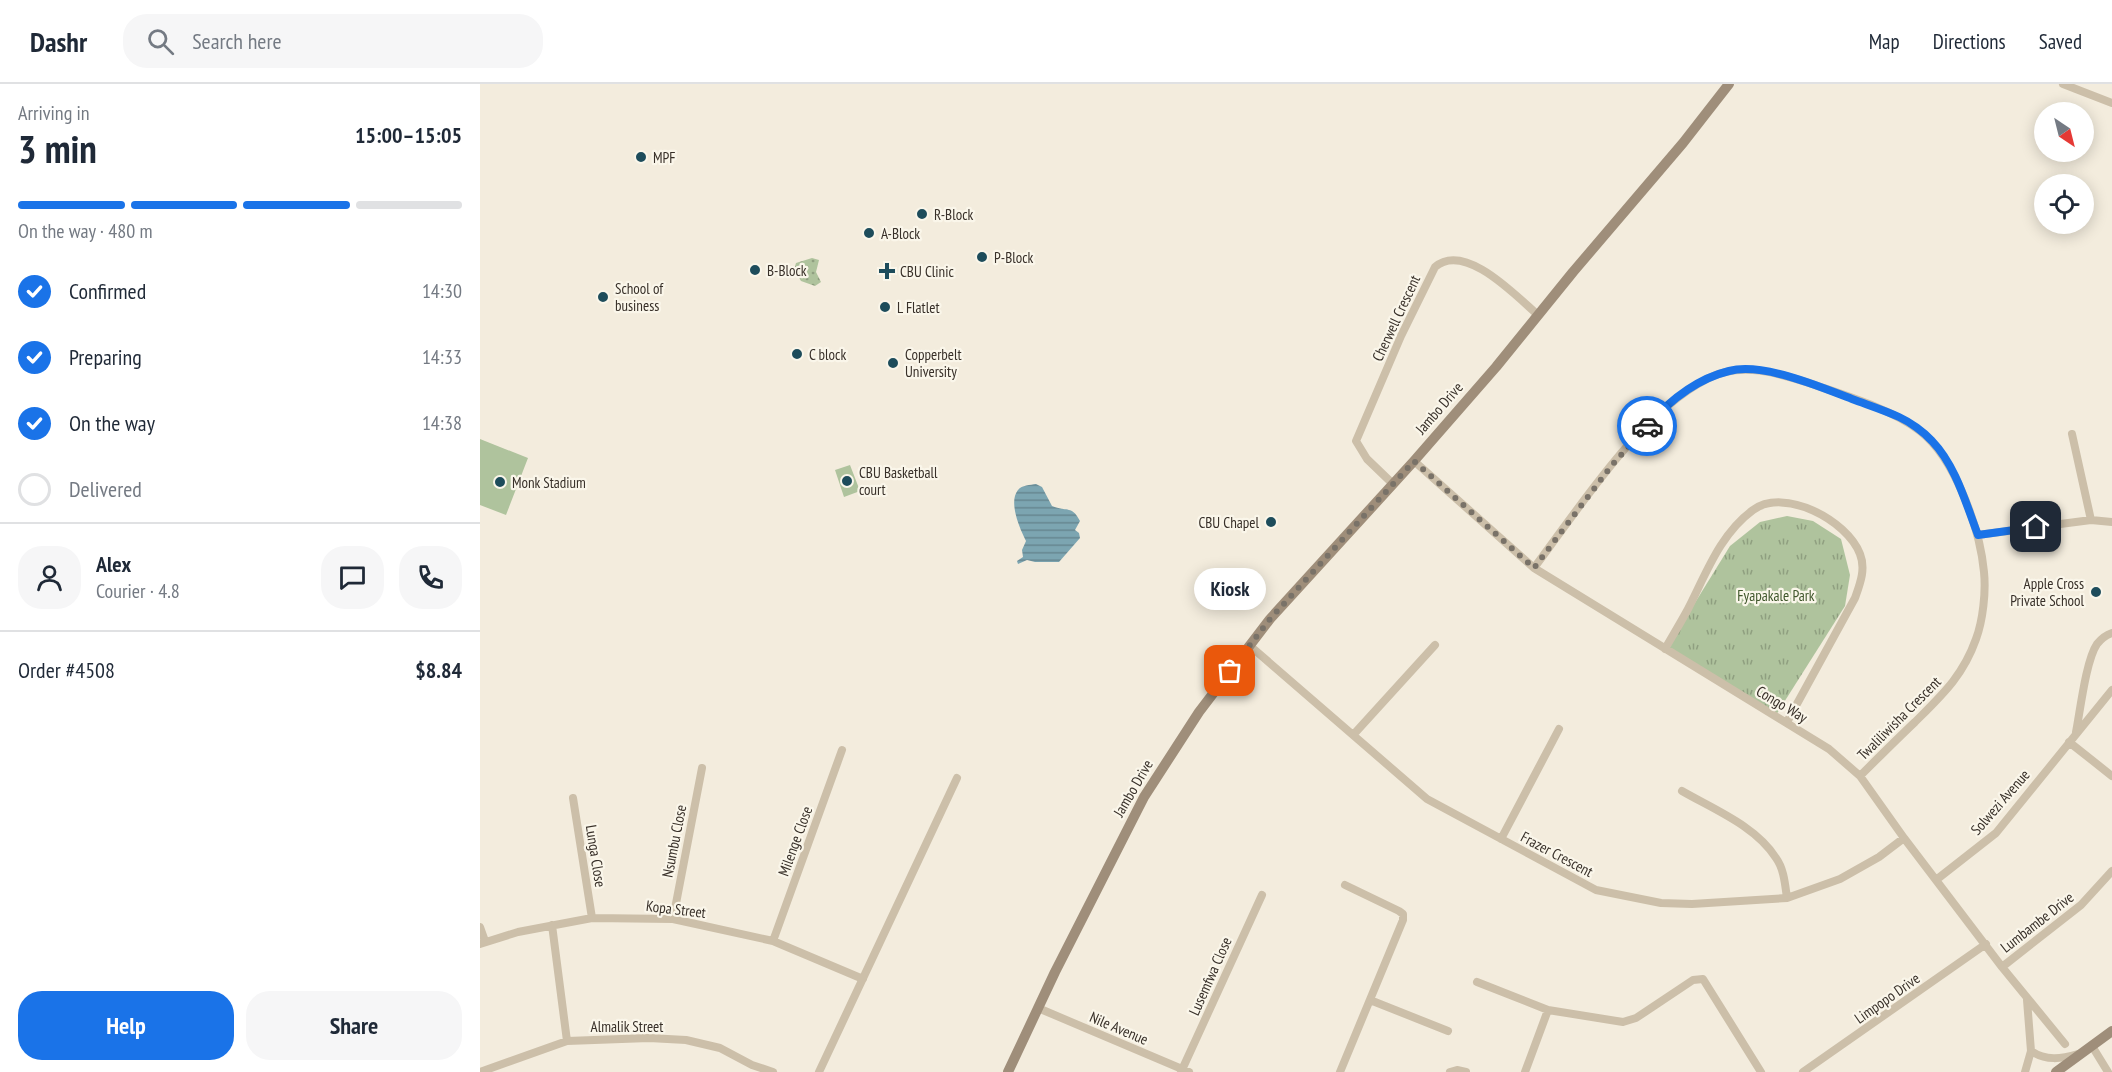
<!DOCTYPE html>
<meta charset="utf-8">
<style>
:root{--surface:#fff;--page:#f6f6f7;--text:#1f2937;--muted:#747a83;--line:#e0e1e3;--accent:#1a73e8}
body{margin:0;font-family:"PT Sans Narrow",sans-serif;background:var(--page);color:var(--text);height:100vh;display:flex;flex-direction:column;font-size:22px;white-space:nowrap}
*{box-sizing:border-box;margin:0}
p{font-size:20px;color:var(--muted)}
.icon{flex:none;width:33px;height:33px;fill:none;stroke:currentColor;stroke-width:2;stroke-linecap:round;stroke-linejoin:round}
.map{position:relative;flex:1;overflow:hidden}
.panel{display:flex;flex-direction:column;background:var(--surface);width:480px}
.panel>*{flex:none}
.needle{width:39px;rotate:145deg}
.fabs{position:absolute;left:1554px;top:18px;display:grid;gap:12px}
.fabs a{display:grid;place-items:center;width:60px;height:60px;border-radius:50%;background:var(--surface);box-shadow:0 3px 15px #0003;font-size:30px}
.pin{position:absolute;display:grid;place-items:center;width:51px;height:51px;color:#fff;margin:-26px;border-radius:12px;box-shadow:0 3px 9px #0006}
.courier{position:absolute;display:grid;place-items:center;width:60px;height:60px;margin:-30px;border:4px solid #1a73e8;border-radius:50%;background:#fff;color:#222;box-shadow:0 2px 8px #0007}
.bubble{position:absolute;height:42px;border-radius:21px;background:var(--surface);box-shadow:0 3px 15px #0003;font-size:20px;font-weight:700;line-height:42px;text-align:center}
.overview em{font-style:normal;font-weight:700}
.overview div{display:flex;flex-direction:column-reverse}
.overview{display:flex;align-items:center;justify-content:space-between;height:102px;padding:0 18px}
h1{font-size:39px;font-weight:700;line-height:45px}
.bar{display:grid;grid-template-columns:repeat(4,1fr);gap:9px 6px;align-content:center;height:72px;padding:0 18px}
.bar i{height:8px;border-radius:4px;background:var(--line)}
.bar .selected{background:var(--accent)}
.bar p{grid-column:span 4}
.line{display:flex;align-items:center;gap:15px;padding:0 18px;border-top:2px solid var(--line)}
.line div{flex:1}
.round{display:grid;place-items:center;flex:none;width:63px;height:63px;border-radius:24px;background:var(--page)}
ol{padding:0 18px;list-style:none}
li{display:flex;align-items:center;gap:18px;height:66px}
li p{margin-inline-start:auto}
li .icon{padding:6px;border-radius:50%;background:var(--accent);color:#fff;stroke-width:4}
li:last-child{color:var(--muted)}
li i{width:33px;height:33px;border:3px solid var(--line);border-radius:50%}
.cta{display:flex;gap:12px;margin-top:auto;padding:12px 18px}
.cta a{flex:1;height:69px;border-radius:24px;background:var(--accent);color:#fff;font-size:24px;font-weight:700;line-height:69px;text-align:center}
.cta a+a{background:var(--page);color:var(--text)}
header{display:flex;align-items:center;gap:36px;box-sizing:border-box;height:84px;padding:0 30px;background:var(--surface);border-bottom:2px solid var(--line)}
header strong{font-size:28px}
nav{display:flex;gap:33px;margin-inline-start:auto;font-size:21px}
.search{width:420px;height:54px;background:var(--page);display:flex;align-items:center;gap:15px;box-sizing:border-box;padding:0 21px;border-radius:24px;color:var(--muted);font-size:22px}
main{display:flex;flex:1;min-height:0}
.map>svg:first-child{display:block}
.grass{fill:url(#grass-dots)}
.park{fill:url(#park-tufts)}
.garden{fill:#afc39d}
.water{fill:url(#water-rules)}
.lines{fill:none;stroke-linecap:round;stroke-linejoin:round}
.street{stroke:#ccbfa9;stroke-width:8}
.secondary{stroke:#9f8e7a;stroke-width:10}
.done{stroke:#797268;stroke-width:6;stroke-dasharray:0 10.8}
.route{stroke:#1a73e8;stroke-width:8}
.poi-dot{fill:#1d4c5b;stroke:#faf6ea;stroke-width:2}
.labels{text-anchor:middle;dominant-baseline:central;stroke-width:4.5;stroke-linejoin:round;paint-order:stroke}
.poi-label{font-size:15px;fill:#383029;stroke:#faf6ea;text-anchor:start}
.street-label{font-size:15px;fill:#383029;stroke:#faf6ea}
.park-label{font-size:15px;fill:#40572c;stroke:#faf6ea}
</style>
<header>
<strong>Dashr</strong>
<div class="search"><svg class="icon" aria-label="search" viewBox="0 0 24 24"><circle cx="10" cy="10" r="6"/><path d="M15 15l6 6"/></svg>Search here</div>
<nav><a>Map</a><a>Directions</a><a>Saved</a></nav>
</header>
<main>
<section class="panel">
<div class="overview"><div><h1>3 min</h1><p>Arriving in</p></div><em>15:00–15:05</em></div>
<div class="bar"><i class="selected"></i><i class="selected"></i><i class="selected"></i><i></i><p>On the way · 480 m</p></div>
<ol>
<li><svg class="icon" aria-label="check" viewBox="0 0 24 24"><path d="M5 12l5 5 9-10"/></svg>Confirmed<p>14:30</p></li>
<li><svg class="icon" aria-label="check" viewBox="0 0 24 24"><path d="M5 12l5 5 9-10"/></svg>Preparing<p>14:33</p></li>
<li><svg class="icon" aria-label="check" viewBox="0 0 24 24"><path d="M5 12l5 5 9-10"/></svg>On the way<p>14:38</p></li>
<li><i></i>Delivered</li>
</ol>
<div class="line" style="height:108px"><a class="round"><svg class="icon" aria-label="person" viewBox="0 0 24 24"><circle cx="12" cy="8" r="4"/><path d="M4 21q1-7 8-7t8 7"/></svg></a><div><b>Alex</b><p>Courier · 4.8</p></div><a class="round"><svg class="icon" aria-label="chat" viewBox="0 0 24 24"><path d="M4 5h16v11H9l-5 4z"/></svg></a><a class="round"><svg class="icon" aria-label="phone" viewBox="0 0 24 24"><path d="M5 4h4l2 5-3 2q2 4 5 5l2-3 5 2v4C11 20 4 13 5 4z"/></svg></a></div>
<div class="line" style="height:78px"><div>Order #4508</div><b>$8.84</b></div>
<div class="cta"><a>Help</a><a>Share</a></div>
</section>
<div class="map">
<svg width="1632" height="988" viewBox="0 0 1632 988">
<defs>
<pattern id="grass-dots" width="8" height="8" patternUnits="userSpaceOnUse" patternTransform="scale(1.5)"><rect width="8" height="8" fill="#afc39d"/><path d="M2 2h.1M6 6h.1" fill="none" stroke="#8f9f80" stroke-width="1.8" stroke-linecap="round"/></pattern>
<pattern id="park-tufts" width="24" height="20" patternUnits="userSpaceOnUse" patternTransform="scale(1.5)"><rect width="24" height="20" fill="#afc39d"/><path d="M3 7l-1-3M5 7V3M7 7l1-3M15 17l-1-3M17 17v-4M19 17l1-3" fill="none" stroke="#8f9f80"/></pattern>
<pattern id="water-rules" width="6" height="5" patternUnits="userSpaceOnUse" patternTransform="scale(1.5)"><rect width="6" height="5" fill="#7ca5b1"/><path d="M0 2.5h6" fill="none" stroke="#678790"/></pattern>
</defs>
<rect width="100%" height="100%" fill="#f3ecdd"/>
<path class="grass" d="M 332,174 L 339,176 L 336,188 L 341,198 L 335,202 L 321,197 L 314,186 L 316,179 Z"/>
<path class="park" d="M 1307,432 L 1333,437 L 1361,455 L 1370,491 L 1365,522 L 1296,631 L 1187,564 L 1250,462 L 1280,438 Z"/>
<path class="garden" d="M 0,355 L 48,374 L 26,431 L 0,421 Z
M 370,381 L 380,407 L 364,413 L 355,386 Z"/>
<path class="water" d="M 556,400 L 562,403 L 572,422 C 586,428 592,421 600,437 L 595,446 L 599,449 L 600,454 L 579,478 L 555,478 L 547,476 L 538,480 L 537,477 L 543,473 L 542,466 L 546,457 C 540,445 528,418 538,406 C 542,401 550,401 556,400 Z"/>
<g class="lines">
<path class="street" d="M 1583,0 L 1632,19
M 1592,350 L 1611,436
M 934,377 L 1054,484 L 1349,665 L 1380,692 L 1424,754 L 1522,883 L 1585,960
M 913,400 L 887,375 L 876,357 L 921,252 L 955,183 C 985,157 1037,213 1058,231
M 1498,451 L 1611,436 L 1632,438
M 1054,484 C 1100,423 1159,330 1227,295 C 1260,277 1299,289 1332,300 C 1367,312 1411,325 1440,347 C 1475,374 1500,445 1504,488 C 1506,508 1503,536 1496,555 C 1483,592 1462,611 1435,638 C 1416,656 1398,674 1380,692
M 769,561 L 947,715 L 1116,806 L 1181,819 L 1212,820 L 1307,814 L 1360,795 L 1399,773 L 1424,754
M 1185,565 C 1193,551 1201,538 1208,525 C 1226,490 1240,450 1273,426 C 1304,403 1367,436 1380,470 C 1386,485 1380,500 1375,514 L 1307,638
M 1596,648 C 1600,628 1606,576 1617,560 C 1621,555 1626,551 1632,549
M 874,650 L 955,561
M 1589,658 L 1632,692
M 1202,707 C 1233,725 1276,742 1296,774 C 1304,785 1305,800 1307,814
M 93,714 L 112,834
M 1021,755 L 1079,645
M 1456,796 L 1516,749 L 1632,606
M 193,835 L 222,684
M 72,841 L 87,957
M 0,843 L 5,857
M 293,857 L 362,666
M 0,860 L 38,848 L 112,834 L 193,835 L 293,857 L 383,895
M 1522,883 L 1601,821 L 1632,787
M 997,898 L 1068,926 L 1143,938 L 1156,934 L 1213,896 L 1223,895 L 1281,988
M 890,916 L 968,947
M 558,924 L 709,988
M 1612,962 L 1628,988
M 1551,967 C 1566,977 1581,975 1598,970
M 0,988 L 87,957 L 169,954 L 206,956 L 240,964 L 272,981 L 293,988
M 339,988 L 477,694
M 701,988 L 782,811
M 860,988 L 923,836 L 923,830 L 919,827 L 865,801
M 970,988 L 977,986 L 986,988
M 1045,988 L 1068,926
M 1323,988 L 1506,860
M 1545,988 L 1551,967 L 1547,916"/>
<path class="secondary" d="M 528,988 L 575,888 L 664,713 L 719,628 L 790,535 L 934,377 L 1016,283 L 1093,188 L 1203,59 L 1249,0
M 1576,988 L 1632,947"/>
</g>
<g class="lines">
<path class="done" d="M 750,587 L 790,535 L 934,377 L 1054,484 L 1132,381 L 1167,342"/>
<path class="route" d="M 1167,342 C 1189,317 1216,295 1249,287 C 1283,278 1340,303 1372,315 C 1388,321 1404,326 1419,333 C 1430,338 1444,348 1452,357 C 1476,382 1486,420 1498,451 L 1556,443"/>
</g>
<g class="poi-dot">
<circle cx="161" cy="73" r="6"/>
<circle cx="442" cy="130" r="6"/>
<circle cx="389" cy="149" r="6"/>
<circle cx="502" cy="173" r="6"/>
<circle cx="275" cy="186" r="6"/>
<path d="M404 178h6v6h6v6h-6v6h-6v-6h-6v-6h6z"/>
<circle cx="123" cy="213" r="6"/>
<circle cx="405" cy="223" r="6"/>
<circle cx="317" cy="270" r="6"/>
<circle cx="413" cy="279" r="6"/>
<circle cx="367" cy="397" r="6"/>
<circle cx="20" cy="398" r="6"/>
<circle cx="791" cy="438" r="6"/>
<circle cx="1616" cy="508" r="6"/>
</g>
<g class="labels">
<g class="poi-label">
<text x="173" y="73">MPF</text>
<text x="454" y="130">R-Block</text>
<text x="401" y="149">A-Block</text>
<text x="514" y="173">P-Block</text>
<text x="287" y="186">B-Block</text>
<text x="420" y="187">CBU Clinic</text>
<text x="135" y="204">School of<tspan x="135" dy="17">business</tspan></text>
<text x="417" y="223">L Flatlet</text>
<text x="329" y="270">C block</text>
<text x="425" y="270">Copperbelt<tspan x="425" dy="17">University</tspan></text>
<text x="379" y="388">CBU Basketball<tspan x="379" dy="17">court</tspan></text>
<text x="32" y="398">Monk Stadium</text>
<text x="779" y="438" text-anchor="end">CBU Chapel</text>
<text x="1604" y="499" text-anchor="end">Apple Cross<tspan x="1604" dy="17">Private School</tspan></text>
</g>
<g class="street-label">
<text transform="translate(916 234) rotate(-65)">Cherwell Crescent</text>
<text transform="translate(959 324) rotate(-49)">Jambo Drive</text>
<text transform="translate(1302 620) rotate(31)">Congo Way</text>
<text transform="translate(1419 634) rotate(-45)">Twaliliwisha Crescent</text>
<text transform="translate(653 704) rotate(-60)">Jambo Drive</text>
<text transform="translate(1520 718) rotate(-49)">Solwezi Avenue</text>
<text transform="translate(194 757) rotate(-79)">Nsumbu Close</text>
<text transform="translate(315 757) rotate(-70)">Milenge Close</text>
<text transform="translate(1077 770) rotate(28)">Frazer Crescent</text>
<text transform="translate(116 772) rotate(81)">Lunga Close</text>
<text transform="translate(196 825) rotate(7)">Kopa Street</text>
<text transform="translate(1557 838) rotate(-38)">Lumbambe Drive</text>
<text transform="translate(730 892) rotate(-66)">Lusemfwa Close</text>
<text transform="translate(1407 914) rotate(-35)">Limpopo Drive</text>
<text x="147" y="942">Almalik Street</text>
<text transform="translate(639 944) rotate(23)">Nile Avenue</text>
</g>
<g class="park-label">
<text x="1296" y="511">Fyapakale Park</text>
</g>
</g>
</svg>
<div class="fabs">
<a><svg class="needle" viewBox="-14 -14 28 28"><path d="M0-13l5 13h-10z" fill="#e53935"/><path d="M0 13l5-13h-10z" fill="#747a83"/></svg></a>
<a><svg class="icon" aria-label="locate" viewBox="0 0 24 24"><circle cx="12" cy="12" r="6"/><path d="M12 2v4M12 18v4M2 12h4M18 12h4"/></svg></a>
</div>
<div class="pin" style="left:750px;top:587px;background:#ea580c"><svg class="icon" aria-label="bag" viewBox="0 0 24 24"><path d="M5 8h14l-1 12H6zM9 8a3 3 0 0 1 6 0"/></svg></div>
<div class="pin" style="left:1556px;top:443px;background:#1f2937"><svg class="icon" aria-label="home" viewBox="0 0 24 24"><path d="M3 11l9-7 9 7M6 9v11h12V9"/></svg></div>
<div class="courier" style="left:1167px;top:342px"><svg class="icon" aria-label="car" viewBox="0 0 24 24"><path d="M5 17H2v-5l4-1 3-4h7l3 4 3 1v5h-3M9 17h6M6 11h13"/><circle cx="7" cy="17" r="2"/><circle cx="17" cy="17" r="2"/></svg></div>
<div class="bubble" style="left:714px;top:484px;width:72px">Kiosk</div>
</div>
</main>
